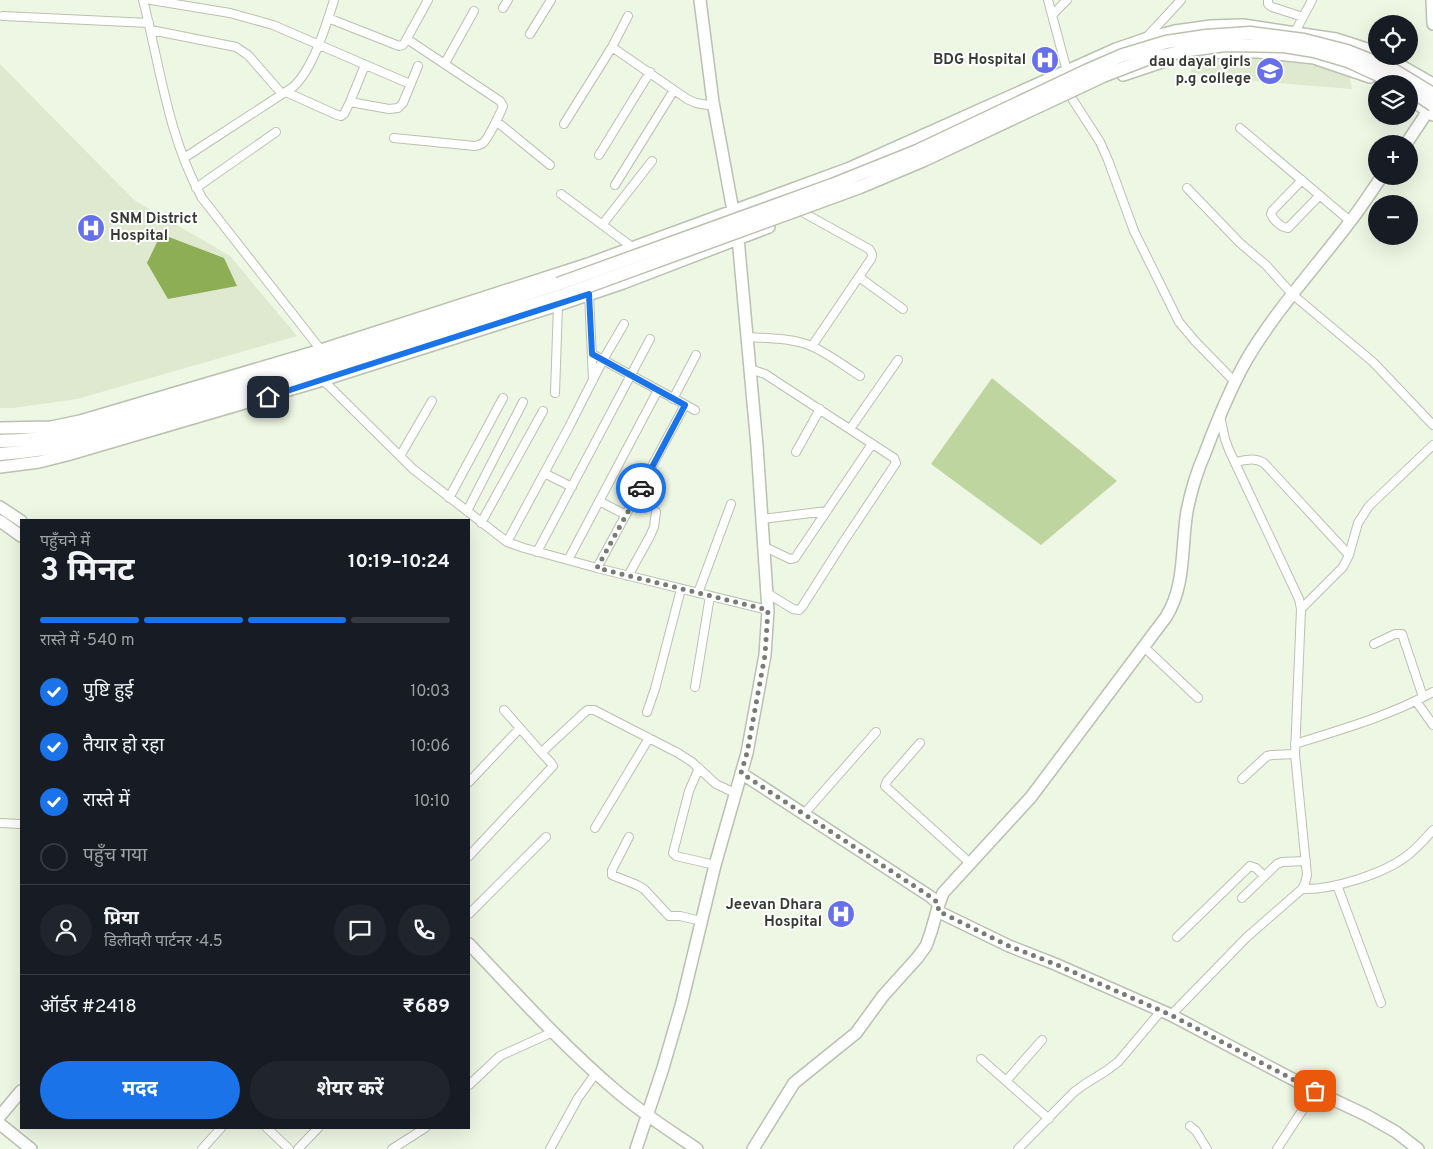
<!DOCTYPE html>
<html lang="hi">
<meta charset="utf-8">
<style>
:root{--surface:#171b24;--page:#20242c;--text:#f1f3f6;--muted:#9ea1a6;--line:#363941;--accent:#1a73e8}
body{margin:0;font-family:Overpass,"Noto Sans Devanagari",sans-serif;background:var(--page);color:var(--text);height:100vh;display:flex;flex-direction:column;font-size:19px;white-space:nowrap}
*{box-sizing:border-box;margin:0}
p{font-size:16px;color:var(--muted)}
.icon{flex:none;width:28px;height:28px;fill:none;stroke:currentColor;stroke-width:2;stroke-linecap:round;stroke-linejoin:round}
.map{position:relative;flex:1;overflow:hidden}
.drawer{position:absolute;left:20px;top:519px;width:450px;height:610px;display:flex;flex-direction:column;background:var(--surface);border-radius:0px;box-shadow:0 5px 20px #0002}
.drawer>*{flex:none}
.tools{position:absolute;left:1368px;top:15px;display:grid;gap:10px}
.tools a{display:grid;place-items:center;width:50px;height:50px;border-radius:50%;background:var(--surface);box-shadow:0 5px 20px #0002;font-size:25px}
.pin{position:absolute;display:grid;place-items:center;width:42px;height:42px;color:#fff;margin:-21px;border-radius:10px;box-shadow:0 2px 8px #0006}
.courier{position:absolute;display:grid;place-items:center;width:50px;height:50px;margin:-25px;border:4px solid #1a73e8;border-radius:50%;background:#fff;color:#222;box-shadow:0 1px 6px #0007}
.summary em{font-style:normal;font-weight:700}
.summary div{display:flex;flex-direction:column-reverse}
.summary{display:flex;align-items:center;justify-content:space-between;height:85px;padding:0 20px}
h1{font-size:32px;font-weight:700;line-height:38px}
.bar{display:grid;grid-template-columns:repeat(4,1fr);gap:8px 5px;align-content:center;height:60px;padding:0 20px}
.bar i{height:6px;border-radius:4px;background:var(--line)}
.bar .on{background:var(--accent)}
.bar p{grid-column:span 4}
.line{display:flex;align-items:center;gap:12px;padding:0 20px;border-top:1px solid var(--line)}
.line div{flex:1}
.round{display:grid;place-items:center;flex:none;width:52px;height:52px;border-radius:26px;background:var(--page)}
ol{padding:0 20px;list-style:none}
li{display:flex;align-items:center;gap:15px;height:55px}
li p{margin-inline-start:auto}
li .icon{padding:5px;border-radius:50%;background:var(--accent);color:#fff;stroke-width:4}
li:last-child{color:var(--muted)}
li i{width:28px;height:28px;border:2px solid var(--line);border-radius:50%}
.action{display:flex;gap:10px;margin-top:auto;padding:10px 20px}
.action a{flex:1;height:58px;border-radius:30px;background:var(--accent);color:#fff;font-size:20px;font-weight:700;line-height:58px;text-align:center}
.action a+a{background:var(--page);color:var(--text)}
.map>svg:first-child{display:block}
.built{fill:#dfe9d0}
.green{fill:#bfd59f}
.water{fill:#8dae54}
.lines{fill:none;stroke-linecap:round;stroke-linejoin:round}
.street-casing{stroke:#bac1b0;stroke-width:10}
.secondary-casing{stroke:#bac1b0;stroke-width:14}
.primary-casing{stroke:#bac1b0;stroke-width:15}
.street{stroke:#fff;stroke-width:8}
.secondary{stroke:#fff;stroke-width:11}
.primary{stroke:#fff;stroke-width:12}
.primary-bridge-casing{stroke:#bac1b0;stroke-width:15;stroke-linecap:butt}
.primary-bridge{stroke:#fff;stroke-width:12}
.done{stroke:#787c72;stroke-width:5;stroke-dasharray:0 9}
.route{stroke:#1a73e8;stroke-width:6}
.labels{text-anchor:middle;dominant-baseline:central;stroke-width:4;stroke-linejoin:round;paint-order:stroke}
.poi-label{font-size:15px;font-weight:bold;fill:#383b34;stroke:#fff;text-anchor:end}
</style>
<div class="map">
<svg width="1433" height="1149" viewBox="0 0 1433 1149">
<rect width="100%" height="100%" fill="#eef6e4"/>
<path class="built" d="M 1206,55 L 1259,58 L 1330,68 L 1348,69 L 1352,89 L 1215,78 L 1190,72 Z
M 0,64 L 134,200 L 230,256 L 297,336 L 77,399 L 13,408 L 0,408 Z"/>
<path class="green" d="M 992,378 L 1117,481 L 1041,545 L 931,464 Z"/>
<path class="water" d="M 161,234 L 224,258 L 237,286 L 168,299 L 147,263 Z"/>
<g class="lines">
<g class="street-casing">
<path id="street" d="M 143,0 C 160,66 168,137 202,198 L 321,350
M 151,0 L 230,13 L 273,25 L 410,84
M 1048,0 L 1067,71
M 1268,0 L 1268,4 L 1272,7 L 1303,17
M 503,8 L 508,0
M 1052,15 L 1067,0
M 3,16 L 149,23
M 328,18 L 399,46 L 403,45 L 405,42 L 428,0
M 151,30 L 236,47 L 248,55 L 282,94
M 1295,32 L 1312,0
M 530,34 L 551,0
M 1146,38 L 1181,0
M 612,47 L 628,16
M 445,63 L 474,11
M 286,92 L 337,115 L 341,116 L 344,114 L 350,102 L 365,65
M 1071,97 L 1100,142 L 1108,160 L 1134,231 L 1179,322 L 1195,341 L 1235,382
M 350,102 L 389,109 L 398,108 L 403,103 L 418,66
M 496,121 L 550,165
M 564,124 L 612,47 L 687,99 L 696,103 L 714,106
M 1240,128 L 1350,221
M 394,138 L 475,146 C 478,145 480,145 483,143 C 488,139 501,112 503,106 L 500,101 L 407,39
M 599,155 L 650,72
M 184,158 L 293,87 C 313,69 326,26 334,0
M 1302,180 L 1272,211 L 1271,214 C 1273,220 1282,228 1288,228 L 1319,196
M 615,185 L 674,90
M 196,188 L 276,132
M 1187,188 L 1240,243 L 1266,265 L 1292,294 L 1373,362 L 1433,425
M 561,194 L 632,247
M 804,213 L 869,249 C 872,253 873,255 871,259 L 812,346
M 602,225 L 652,161
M 859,277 L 903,309
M 589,294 L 593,380
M 747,337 C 767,338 787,338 806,344 C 824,350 844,366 860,376
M 592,354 L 695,410
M 750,369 L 765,374 L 894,458 L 896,463 L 842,544 L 802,607 L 799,610 L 793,609 L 767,593
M 323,380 L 413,469 L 507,542 L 524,548 L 597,568 L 768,610
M 555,393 L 558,305
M 673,399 L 696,355
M 850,429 L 898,360
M 796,452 L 820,409
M 400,456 L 432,401
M 1235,462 C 1246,460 1254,457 1264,463 L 1349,555
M 544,473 L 572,487
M 449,498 L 503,398
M 599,501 L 626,515
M 467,511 L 523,402
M 762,519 L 827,511
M 481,523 L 543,411
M 507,542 L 569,427 L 603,360 L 624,324
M 763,546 L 790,559 L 795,558 L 872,444
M 537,552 L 650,339
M 568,560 L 658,390
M 597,568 L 685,405
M 628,576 L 650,536 L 654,527 L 656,512
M 698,593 L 731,504
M 1301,609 L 1343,567 L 1349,555 L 1358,523 L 1369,506 L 1433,445
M 1374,644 L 1395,634 L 1402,634 L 1423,697
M 1144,647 L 1198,698
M 695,687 L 710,596
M 1416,701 L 1433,725
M 504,710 L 540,751 L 543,751 L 585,712 L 588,710 L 594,710 L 678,753 L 692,762 L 716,784 L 735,793
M 647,712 L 655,689 L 681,589
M 920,743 L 887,781 L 885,786 L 971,864
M 1295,744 C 1343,729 1389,716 1433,692
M 699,768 L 689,791 L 673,853 L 676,856 L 715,865
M 1242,779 L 1267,756 L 1272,755 L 1295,754
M 469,782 L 520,728
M 804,814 L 876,732
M 0,823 L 21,824
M 595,828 L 649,738
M 629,837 L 612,870 L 612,875 L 637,885 L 644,889 L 669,916 L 680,916 L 701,921
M 469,856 L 553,766 L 551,763 L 540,751
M 1337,885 L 1381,1003
M 1302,889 C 1332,890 1384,874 1408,855 C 1417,848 1425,839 1433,830
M 1242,898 L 1277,864 L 1282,862 L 1306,861
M 469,914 L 546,837
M 1177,937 L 1250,866 L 1256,868 L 1264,876
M 1171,1015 L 1247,937 L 1302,889 L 1305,883 L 1307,875 L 1295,754 L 1301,609 L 1299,599 L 1229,450 L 1225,439 L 1220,416
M 981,1059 L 1049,1119
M 1006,1081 L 1042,1040
M 469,1085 L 500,1056 L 553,1032
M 1190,1126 L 1196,1131 L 1207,1149
M 267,1128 L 289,1149
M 202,1149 L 221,1128
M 298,1149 L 318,1128
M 392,1149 L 425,1128
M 550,1149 L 578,1098 L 596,1073
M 1018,1149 L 1074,1092 L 1085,1084 L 1106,1071 L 1118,1062 L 1161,1011
M 1277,1149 L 1315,1091"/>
</g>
<g class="secondary-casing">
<path id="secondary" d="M 1432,0 L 1433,24
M 1205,53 L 1227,52 L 1258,52 L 1314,58 L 1370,77
M 1384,56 L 1433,84
M 1123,75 L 1165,61
M 1409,98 L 1433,115
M 1406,144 L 1428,111 L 1433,96
M 0,428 L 51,427 L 80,421 L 321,350 L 588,264 L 850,168 L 1116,49 L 1145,39 L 1175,31 L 1211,26 L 1243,25 L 1336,39 L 1376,52
M 0,467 L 39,462 L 67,455 L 323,380 L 558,305 L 623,283 L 769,227
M 0,507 L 21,521
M 0,521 L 21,536
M 741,773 L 931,897 L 939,904
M 937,911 L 1009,946 L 1055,964 L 1171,1015 L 1315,1091 L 1366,1115 L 1396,1132 L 1418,1149
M 469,944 C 516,993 562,1045 614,1089 C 640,1112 669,1130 697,1149
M 0,1116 L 21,1091
M 0,1124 L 31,1149
M 636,1149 L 663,1068 L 681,1006 L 715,865 L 747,753 L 765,655 L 768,610 L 757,446 L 738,238 L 713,102 L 700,0
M 753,1149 L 794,1083 L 856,1033 L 883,996 L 918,957 L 926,946 L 931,932 L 939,904 L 943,893 L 1031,797 L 1166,617 C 1186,585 1181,547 1187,511 C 1191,491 1197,471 1205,453 C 1217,421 1230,389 1247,359 C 1276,310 1315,268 1349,223 C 1361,208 1371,192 1382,176"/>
</g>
<g class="primary-casing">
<path id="primary" d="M 0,441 C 74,440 144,413 214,391 C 329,357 443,320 558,284
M 0,454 C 27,452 52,449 78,443 L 318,371 L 564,295"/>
</g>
<use href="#street" class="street"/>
<use href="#secondary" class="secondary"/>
<use href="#primary" class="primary"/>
<g class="primary-bridge-casing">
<path id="primary-bridge" d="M 1409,89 L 1433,105
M 558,284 L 832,185 L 917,151 L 1086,71 L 1123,55 L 1166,42 L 1206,36 L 1250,33 L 1304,40 L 1347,51 L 1390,68 L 1433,94
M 564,295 L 860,187 L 924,160 L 1103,76 L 1147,59 L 1189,50 L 1225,45 L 1284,46 L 1314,51 L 1348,61 L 1398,84"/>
</g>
<use href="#primary-bridge" class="primary-bridge"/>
</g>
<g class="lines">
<path class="done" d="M 641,488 L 597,568 L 768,610 L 765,655 L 747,753 L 741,773 L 931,897 L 939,904 L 938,911 L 1009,946 L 1055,964 L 1171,1015 L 1315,1091"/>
<path class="route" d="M 268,397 L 589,294 L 592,354 L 685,405 L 641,488"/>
</g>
<defs>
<g id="hospital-disc" transform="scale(1.4375)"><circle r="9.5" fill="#6670e9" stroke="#fff"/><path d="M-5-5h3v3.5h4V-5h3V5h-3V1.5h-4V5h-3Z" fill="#fff"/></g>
<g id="university-disc" transform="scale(1.4375)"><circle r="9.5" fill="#6670e9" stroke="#fff"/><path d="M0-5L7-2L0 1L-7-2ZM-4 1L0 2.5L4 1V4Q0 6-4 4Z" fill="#fff"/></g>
</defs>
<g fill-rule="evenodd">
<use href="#hospital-disc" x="1045" y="60"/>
<use href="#university-disc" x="1270" y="71"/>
<use href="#hospital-disc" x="91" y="228"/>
<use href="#hospital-disc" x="841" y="914"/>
</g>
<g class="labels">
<g class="poi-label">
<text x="1026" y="60">BDG Hospital</text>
<text x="1251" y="62">dau dayal girls<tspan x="1251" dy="17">p.g college</tspan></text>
<text x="110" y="219" text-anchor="start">SNM District<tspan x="110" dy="17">Hospital</tspan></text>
<text x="822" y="905">Jeevan Dhara<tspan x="822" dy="17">Hospital</tspan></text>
</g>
</g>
</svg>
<div class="tools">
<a><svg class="icon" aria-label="locate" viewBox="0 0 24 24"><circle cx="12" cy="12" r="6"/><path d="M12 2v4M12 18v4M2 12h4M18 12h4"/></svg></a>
<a><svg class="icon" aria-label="layers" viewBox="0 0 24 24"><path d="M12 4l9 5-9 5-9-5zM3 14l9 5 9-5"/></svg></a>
<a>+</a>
<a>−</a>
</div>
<div class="pin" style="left:1315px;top:1091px;background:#ea580c"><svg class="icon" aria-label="bag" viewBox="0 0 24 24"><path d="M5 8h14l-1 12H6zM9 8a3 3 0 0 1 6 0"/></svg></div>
<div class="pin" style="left:268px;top:397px;background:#1f2937"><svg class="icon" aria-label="home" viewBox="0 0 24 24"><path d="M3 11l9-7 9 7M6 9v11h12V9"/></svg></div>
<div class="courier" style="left:641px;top:488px"><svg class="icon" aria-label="car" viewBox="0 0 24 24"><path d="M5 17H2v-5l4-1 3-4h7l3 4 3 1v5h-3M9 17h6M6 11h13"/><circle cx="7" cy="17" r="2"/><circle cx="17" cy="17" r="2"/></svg></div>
<section class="drawer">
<div class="summary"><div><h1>3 मिनट</h1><p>पहुँचने में</p></div><em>10:19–10:24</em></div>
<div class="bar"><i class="on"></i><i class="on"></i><i class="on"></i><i></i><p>रास्ते में · 540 m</p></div>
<ol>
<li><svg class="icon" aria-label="check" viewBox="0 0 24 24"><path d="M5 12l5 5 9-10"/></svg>पुष्टि हुई<p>10:03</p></li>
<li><svg class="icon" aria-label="check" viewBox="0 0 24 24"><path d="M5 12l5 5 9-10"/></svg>तैयार हो रहा<p>10:06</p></li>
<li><svg class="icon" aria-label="check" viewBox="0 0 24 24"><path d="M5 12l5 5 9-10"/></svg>रास्ते में<p>10:10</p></li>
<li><i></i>पहुँच गया</li>
</ol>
<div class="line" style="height:90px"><a class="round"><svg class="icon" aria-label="person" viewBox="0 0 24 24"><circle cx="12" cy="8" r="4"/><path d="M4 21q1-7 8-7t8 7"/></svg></a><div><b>प्रिया</b><p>डिलीवरी पार्टनर · 4.5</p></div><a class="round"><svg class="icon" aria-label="chat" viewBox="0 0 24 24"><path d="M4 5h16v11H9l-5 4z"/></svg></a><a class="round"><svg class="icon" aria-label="phone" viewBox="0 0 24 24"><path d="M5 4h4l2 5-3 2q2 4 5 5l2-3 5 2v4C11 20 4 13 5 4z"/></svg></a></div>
<div class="line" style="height:65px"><div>ऑर्डर #2418</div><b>₹689</b></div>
<div class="action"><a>मदद</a><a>शेयर करें</a></div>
</section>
</div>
